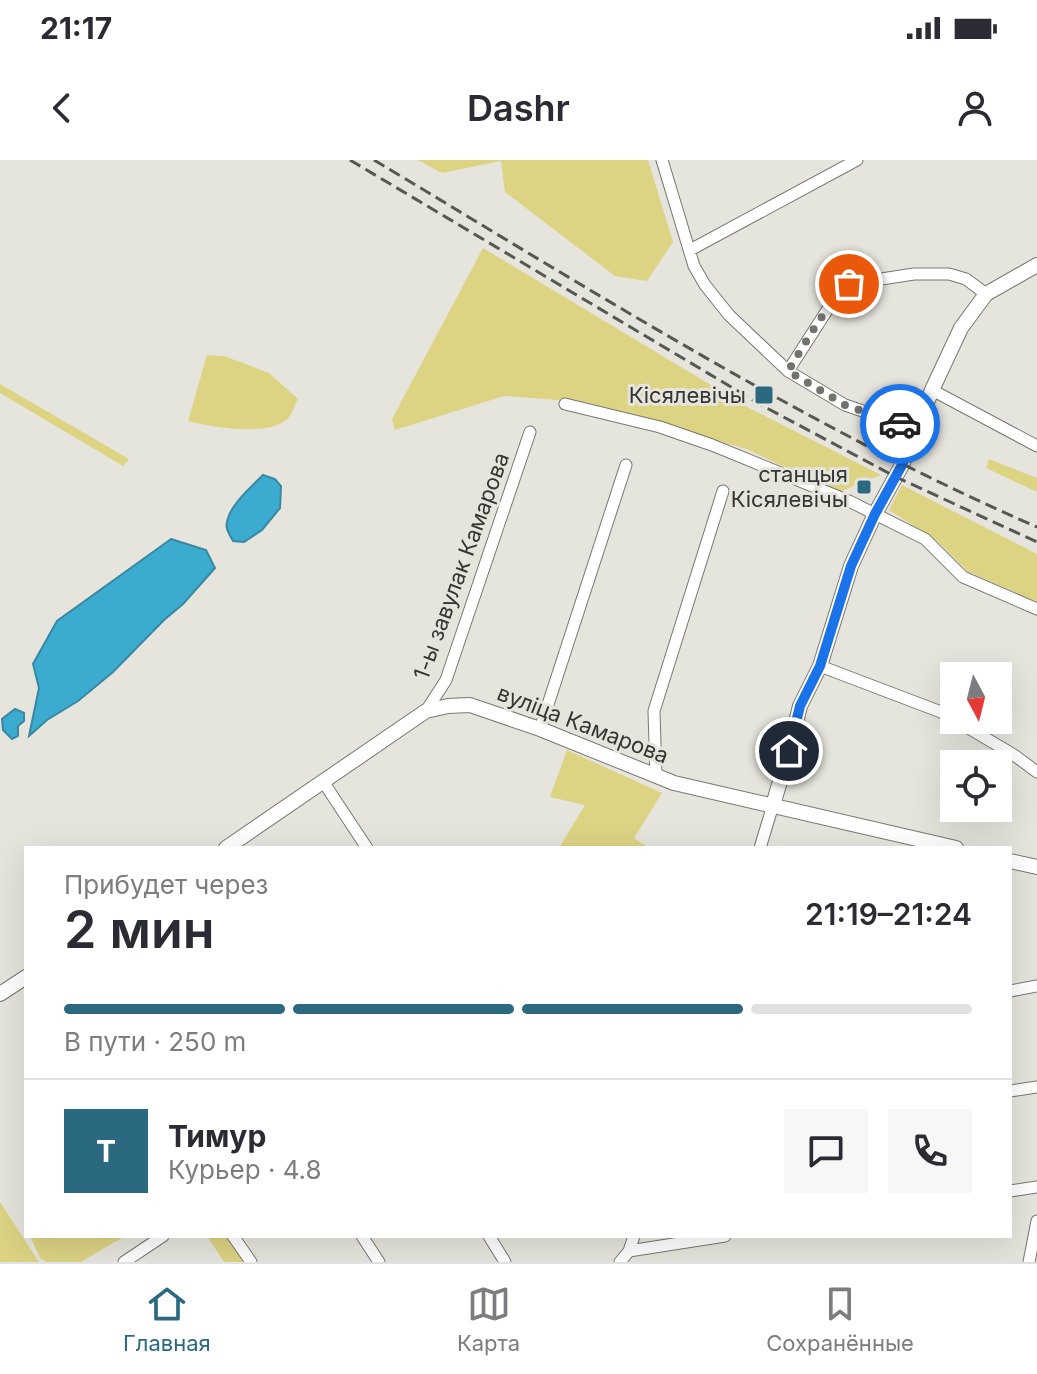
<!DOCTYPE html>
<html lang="ru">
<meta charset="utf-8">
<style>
:root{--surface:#fff;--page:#f7f7f7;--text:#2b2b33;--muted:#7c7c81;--line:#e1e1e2;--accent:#2a697f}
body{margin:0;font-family:Inter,sans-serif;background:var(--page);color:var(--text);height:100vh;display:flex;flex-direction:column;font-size:30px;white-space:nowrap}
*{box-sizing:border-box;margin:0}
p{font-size:26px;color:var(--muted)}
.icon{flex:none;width:44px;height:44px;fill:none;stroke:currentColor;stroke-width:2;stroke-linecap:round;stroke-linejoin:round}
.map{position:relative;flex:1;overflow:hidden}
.drawer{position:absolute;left:24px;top:686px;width:988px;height:392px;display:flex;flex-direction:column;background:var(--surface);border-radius:0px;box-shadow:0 8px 32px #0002}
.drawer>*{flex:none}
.needle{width:52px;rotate:173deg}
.controls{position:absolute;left:940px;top:502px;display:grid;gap:16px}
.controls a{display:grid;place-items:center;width:72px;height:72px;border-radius:0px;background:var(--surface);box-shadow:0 8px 32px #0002;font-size:40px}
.pin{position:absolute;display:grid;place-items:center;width:68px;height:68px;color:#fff;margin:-34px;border:4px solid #fff;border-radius:50%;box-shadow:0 2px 8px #0007}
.courier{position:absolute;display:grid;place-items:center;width:80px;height:80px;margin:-40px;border:6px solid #1a73e8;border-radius:50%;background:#fff;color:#222;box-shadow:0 2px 10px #0007}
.head em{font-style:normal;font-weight:600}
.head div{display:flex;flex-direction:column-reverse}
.head{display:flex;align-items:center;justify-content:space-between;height:136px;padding:0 40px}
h1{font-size:52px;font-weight:600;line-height:60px}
.bar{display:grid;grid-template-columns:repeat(4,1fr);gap:12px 8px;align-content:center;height:96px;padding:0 40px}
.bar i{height:10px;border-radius:6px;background:var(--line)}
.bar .on{background:var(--accent)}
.bar p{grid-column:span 4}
.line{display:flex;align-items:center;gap:20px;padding:0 40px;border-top:2px solid var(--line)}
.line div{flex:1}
.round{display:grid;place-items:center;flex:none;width:84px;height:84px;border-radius:0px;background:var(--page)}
.status{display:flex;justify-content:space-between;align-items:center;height:56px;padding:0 40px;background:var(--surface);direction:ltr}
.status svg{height:22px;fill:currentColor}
header{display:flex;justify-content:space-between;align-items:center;height:104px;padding:0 40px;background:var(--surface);font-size:36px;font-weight:600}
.menu{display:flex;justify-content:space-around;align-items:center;height:112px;border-top:2px solid var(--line);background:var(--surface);font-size:22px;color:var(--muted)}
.menu a{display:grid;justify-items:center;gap:4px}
.menu .on{color:var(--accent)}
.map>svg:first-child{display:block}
.green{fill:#dcd383}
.water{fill:#3bacd0;stroke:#3988a1;stroke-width:2}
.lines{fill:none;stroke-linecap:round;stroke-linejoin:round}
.minor-casing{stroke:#787870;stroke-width:13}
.tertiary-casing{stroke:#787870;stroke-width:16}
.minor{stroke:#fff;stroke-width:11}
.tertiary{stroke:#fff;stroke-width:14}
.rail{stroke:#575753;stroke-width:3;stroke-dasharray:12 6;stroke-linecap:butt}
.done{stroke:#73736e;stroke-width:8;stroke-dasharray:0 14.4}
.route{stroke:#1a73e8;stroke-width:10}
.poi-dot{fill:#2a697f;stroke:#e6e5dd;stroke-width:3}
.labels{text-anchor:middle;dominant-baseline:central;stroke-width:6;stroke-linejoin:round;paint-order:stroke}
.poi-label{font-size:22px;fill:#353532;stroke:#e6e5dd;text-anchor:end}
.street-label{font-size:22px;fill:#353532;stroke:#e6e5dd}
</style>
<div class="status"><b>21:17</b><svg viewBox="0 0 49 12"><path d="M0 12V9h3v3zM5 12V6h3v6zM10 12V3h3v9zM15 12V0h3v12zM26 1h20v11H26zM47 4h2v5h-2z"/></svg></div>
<header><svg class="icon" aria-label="back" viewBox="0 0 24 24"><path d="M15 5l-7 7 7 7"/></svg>Dashr<svg class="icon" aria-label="person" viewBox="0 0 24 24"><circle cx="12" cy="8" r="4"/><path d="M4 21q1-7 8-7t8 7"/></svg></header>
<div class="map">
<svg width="1037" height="1102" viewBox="0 0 1037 1102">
<rect width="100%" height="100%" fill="#e6e5dd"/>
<path class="green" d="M 418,0 L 648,0 L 673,82 L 647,121 L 615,116 L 505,32 L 501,1 L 442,13 Z
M 483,88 L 749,248 L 881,315 L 839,332 L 746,289 L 585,242 L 504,236 L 395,270 L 392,259 Z
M 207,195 L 224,196 L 269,213 L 298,239 C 295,244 293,253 289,257 C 272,278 211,267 188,261 Z
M 0,224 L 129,299 L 123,306 L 0,233 Z
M 989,299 L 1037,318 L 1037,332 L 986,308 Z
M 902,325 L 1037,394 L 1037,442 L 967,411 L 937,381 L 889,350 Z
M 567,590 L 662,633 L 634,678 L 649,688 L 559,688 L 585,645 L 550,637 Z
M 0,1042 L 39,1102 L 0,1102 Z
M 30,1076 L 125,1076 L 81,1102 L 46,1102 L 40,1098 Z
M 207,1076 L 227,1076 L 244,1102 L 224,1102 Z"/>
<path class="water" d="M 263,315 L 275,319 L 281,326 L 280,348 L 262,370 L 244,382 L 233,381 C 230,375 225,369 227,362 C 230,345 251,327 263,315 Z
M 171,379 L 206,390 L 215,408 L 183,444 L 164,460 L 113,512 L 78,541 L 47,560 L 29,576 L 39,528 L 33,504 L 57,461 Z
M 15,549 L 24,553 L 24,561 L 18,566 L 18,576 L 12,579 L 3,570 L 2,559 Z"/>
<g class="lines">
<g class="minor-casing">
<path id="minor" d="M 662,0 L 694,106 L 705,125 L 729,155 L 788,211 L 845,245 L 916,269
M 690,90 L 857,0
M 788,211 L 824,155 L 837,135 L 849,124 L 914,114 L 949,114 L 966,119 L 986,134
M 932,230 L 1037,286
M 565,244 L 660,267 L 712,285 L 849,341 L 925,379 L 963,417 L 1037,449
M 820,506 L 941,552 L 954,560
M 426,551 L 446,520 L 530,272
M 955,560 L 1014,595 L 1037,612
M 540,569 L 626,305
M 656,617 L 654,551 L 723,331
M 324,623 L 367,688
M 760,688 L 773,645
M 1010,831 L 1037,826
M 1010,931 L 1037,927
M 1010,1031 L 1037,1027
M 233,1076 L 251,1102
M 362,1076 L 379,1102
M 489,1076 L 505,1102
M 629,1091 L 725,1076
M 124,1102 L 163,1076
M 620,1102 L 629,1091 L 634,1076
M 1029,1102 L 1037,1061"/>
</g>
<g class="tertiary-casing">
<path id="tertiary" d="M 773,645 L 789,591 L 800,546 L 820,506 L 851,406 L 875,354 L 902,305 L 932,230 L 961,168 L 986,134 L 1037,105
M 226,688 L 426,551 L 448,546 L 470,545 L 540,569 L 674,623 L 956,688
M 1010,701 L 1037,707
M 0,834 L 26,817"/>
</g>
<use href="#minor" class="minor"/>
<use href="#tertiary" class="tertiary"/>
<path class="rail" d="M 350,0 L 763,246 L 896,317 L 1037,382
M 374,0 C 591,130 805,266 1037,367"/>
</g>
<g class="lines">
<path class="done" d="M 849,124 C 824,148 807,181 788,211 L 845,245 L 900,264"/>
<path class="route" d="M 789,591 L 800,546 L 820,506 L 851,406 L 875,354 L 902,305 L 916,269 L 900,264"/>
</g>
<g class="poi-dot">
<rect x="754" y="225" width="20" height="20" rx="4"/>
<rect x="856" y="319" width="16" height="16" rx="4"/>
</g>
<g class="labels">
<g class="poi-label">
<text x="746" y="235">Кісялевічы</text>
<text x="848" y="314">станцыя<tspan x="848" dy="25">Кісялевічы</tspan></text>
</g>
<g class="street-label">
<text transform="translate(461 406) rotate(-70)">1-ы завулак Камарова</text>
<text transform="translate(583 564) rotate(21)">вуліца Камарова</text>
</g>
</g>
</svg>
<div class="controls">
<a><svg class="needle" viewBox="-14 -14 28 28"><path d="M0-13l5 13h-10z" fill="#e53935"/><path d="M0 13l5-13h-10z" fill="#7c7c81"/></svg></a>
<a><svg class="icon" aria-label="locate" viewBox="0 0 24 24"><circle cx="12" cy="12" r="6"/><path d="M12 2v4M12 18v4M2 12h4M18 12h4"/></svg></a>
</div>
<div class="pin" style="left:849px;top:124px;background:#ea580c"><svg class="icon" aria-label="bag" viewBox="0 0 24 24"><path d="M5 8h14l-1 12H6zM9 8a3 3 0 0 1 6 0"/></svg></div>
<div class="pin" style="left:789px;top:591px;background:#1f2937"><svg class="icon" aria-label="home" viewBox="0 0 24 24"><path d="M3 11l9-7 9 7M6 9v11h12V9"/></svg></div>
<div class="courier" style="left:900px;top:264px"><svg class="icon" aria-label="car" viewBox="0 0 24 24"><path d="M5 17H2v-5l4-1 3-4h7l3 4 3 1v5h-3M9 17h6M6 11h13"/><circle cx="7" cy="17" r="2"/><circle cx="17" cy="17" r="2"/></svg></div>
<section class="drawer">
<div class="head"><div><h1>2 мин</h1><p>Прибудет через</p></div><em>21:19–21:24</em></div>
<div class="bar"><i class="on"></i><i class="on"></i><i class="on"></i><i></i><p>В пути · 250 m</p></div>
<div class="line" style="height:144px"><b class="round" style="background:var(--accent);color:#fff">Т</b><div><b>Тимур</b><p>Курьер · 4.8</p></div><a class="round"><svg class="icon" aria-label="chat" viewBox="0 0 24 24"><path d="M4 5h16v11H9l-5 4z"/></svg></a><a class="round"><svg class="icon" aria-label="phone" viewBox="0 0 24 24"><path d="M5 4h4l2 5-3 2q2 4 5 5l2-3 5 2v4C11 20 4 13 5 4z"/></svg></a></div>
</section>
</div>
<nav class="menu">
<a class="on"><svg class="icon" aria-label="home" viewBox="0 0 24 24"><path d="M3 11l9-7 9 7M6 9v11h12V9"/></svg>Главная</a>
<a><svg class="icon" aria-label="map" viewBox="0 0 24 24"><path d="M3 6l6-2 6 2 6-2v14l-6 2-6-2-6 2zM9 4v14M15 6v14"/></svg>Карта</a>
<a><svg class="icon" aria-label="saved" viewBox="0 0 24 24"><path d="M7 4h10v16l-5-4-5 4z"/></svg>Сохранённые</a>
</nav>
